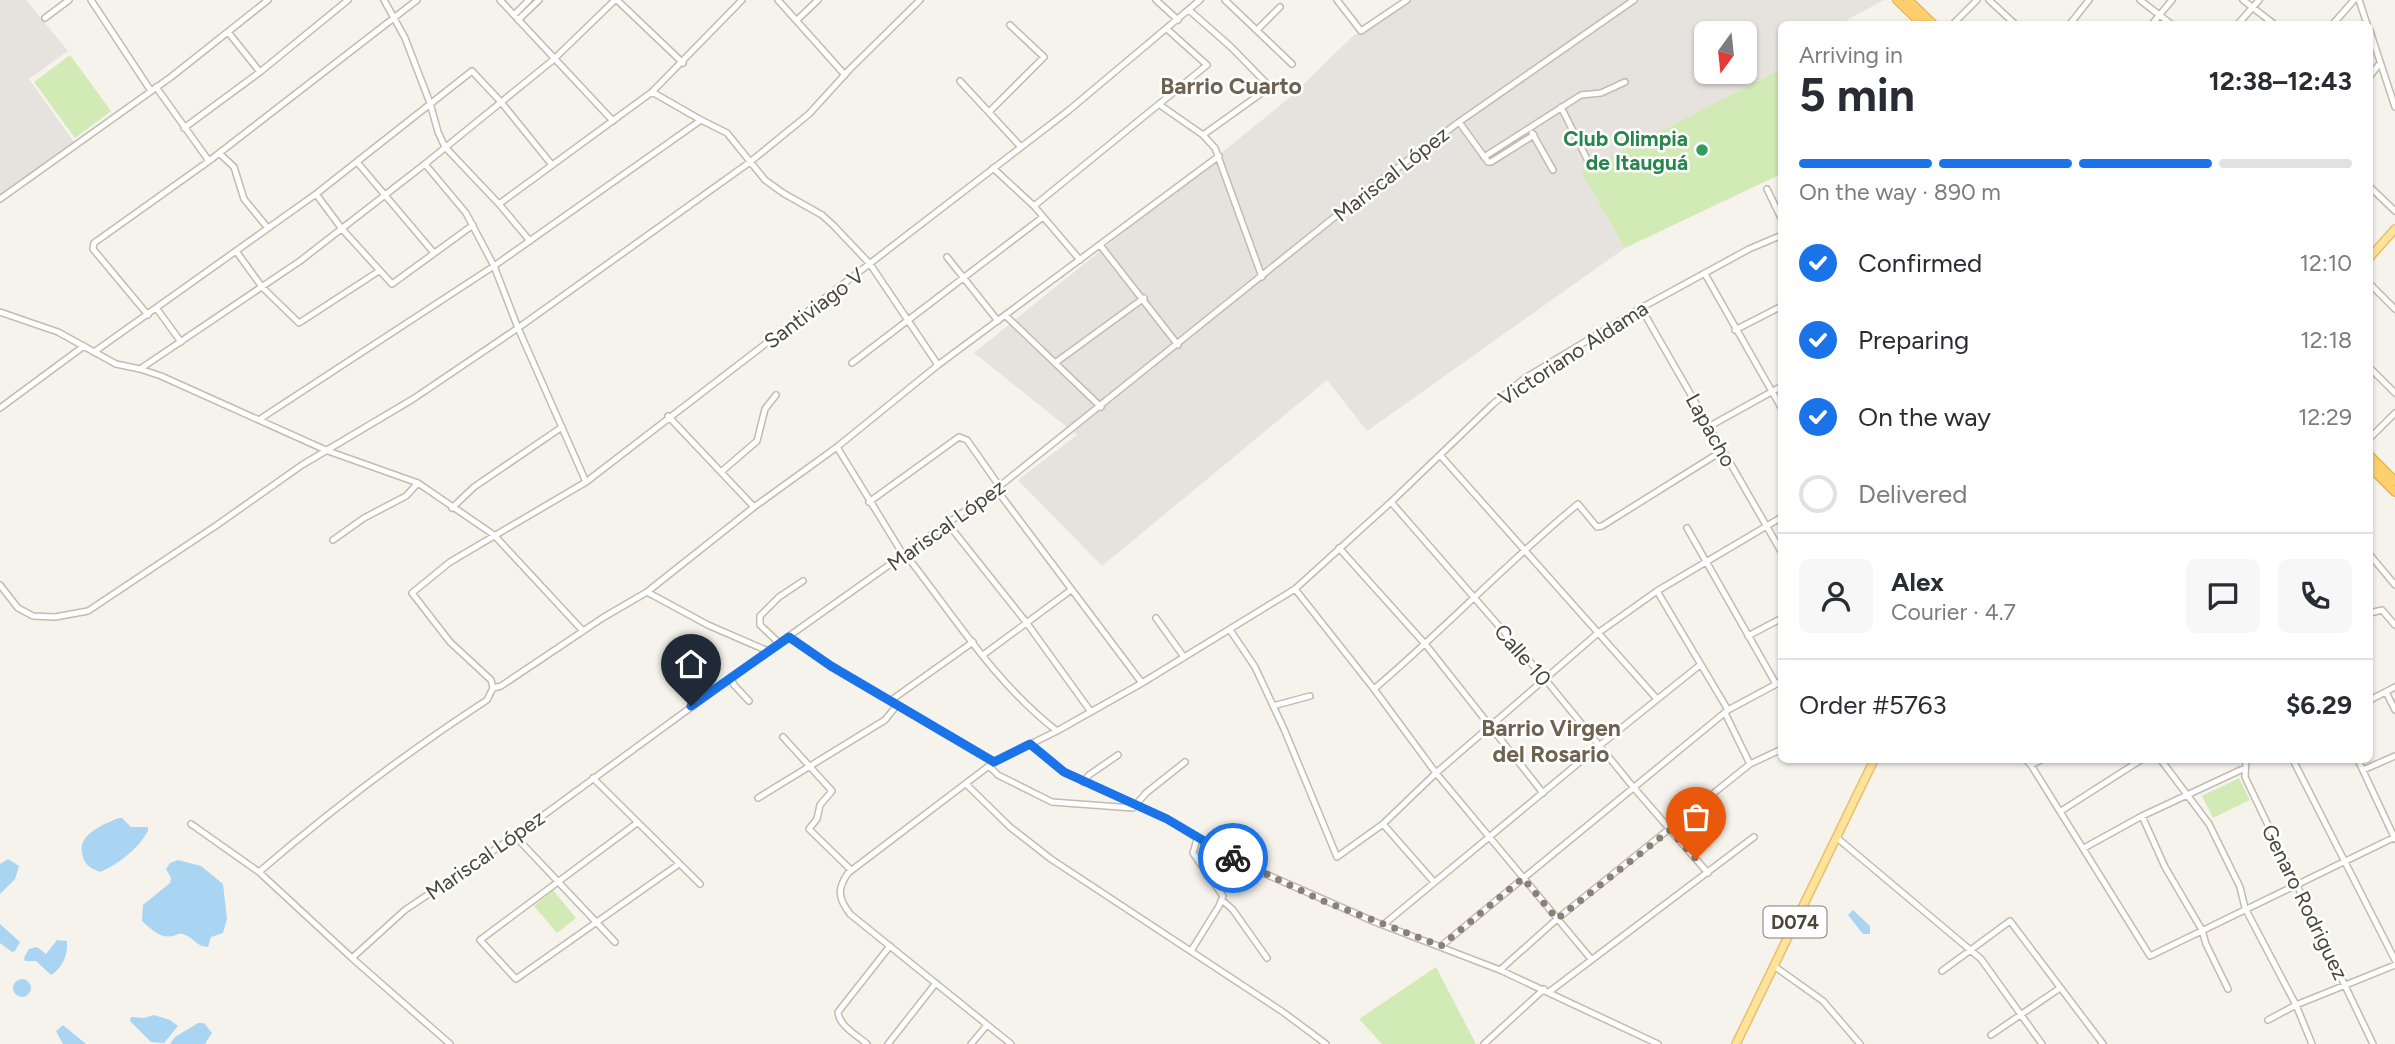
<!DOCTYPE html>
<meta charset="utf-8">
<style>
:root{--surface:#fff;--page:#f7f7f7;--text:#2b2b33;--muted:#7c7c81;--line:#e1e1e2;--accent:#1a73e8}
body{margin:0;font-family:Figtree,sans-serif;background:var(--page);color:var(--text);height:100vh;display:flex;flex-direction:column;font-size:26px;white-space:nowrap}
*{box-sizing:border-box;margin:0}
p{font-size:23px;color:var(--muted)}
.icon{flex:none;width:38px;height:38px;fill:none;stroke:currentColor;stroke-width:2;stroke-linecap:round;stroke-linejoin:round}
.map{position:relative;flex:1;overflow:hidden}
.panel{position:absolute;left:1778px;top:21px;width:595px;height:742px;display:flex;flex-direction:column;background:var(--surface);border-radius:10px;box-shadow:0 2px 5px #0004}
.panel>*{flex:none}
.needle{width:46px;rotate:195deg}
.controls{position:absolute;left:1694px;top:21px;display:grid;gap:14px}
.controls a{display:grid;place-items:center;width:63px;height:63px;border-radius:10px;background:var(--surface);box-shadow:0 2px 5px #0004;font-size:35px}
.pin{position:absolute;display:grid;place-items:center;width:60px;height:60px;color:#fff;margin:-72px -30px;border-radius:50% 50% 50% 0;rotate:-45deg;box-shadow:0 0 7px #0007}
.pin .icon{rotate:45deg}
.courier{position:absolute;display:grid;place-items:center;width:70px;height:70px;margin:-35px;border:5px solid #1a73e8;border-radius:50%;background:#fff;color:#222;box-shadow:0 2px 9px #0007}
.headline em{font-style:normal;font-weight:700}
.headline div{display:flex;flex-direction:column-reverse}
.headline{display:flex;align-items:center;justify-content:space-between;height:119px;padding:0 21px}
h1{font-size:46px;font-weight:700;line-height:52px}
.bar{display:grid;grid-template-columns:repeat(4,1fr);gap:10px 7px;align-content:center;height:84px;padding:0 21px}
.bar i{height:9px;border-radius:5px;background:var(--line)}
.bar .selected{background:var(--accent)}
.bar p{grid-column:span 4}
.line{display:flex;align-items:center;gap:18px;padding:0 21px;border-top:2px solid var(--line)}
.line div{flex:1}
.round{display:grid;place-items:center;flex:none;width:74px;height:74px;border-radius:10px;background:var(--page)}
ol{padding:0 21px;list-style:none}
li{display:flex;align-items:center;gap:21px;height:77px}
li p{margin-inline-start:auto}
li .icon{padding:7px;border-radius:50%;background:var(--accent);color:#fff;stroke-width:4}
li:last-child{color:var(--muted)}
li i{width:38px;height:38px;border:4px solid var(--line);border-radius:50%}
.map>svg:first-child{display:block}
.industrial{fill:#e6e2dd;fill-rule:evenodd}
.green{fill:#d2eab5}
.water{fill:#a9d4f2}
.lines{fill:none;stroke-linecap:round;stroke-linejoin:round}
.minor-casing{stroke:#c2bbae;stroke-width:8}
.major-casing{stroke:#e6c16a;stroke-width:10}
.highway-casing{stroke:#e0a43c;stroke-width:10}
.minor{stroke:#fff;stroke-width:5}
.major{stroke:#ffe39c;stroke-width:7}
.highway{stroke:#ffcf6e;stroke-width:8}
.done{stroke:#878178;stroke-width:7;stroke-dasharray:0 12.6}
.route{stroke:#1a73e8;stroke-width:9}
.leisure-dot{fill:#2e9e5b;stroke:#fff;stroke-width:2.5}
.labels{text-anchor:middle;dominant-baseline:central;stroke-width:5;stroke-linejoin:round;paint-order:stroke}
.shield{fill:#fff;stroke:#817c74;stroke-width:2}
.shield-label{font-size:19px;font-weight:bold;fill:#4b4439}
.leisure-label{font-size:21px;font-weight:bold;fill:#27864d;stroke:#fff;text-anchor:end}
.street-label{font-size:21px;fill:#4b4439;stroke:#fff}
.neighbourhood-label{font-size:23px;font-weight:bold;fill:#6e6250;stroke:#fff}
</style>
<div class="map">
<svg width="2395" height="1044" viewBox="0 0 2395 1044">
<rect width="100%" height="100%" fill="#f6f3ec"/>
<path class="industrial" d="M 0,0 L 26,0 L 68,51 L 29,79 L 74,142 L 0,194 Z
M 1409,0 L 1884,0 L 1840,24 L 1782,24 L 1781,69 L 1581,172 L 1625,248 L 1367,431 L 1327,380 L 1102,566 L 1018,480 L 1077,435 L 974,353 L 1288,99 L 1353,36 ZM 1706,33 L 1745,33 L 1745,72 L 1706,72 Z"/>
<path class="green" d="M 70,55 L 111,111 L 75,138 L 34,82 Z
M 1781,69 L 1781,174 L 1625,248 L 1581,172 Z
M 2239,778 L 2250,800 L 2213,818 L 2202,796 Z
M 553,890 L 576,918 L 557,933 L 534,906 Z
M 1436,967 L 1476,1044 L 1382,1044 L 1359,1019 Z"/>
<path class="water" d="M 119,818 L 122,818 L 131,827 L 148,827 L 148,831 C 138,849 119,864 100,872 C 90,868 84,865 82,853 C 78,834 104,824 119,818 Z
M 8,859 L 19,866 L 15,879 L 0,894 L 0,864 Z
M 178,860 L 201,866 L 223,884 L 227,919 L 223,933 L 211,937 L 208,947 C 197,947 193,937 183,934 C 176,933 179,935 172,936 C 160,939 150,928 142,921 L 143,905 L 170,883 L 171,878 L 166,869 L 170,863 Z
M 1853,910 L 1870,926 L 1870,934 L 1863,934 L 1848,915 Z
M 0,924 L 20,942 L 15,951 L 12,952 L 0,943 Z
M 57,940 L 67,941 C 68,955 63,967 51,975 L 36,961 L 25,961 L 24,958 L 29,949 L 37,947 L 46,954 Z
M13 988a9 9 0 1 1 18 0a9 9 0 1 1-18 0Z
M 154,1015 L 170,1020 L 178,1026 L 164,1043 L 151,1042 L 130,1021 L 131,1017 L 144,1018 Z
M 198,1023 L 204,1023 L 212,1033 L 205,1044 L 170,1044 L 175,1037 Z
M 63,1025 L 86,1044 L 63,1044 L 56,1031 Z"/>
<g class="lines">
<g class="minor-casing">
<path id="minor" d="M 91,0 L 151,91
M 384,0 L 405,38 L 430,103 L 438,132 L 445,147 L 499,204 L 530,241
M 500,0 L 613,121
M 617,0 L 683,63
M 778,0 L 845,75
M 1156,0 L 1178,20
M 1225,0 L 1292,64
M 1337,0 L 1361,31 L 1407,0
M 1989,0 L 2015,24
M 2140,0 L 2171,24
M 2243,0 L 2274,24
M 2359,0 L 2367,24
M 1189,10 L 1231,47 L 1270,87 L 1203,135
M 514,15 L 529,0
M 45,18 L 69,0
M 518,20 L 539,0
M 797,20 L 818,0
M 1953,24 L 1977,0
M 2070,24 L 2089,0
M 2152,24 L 2172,0
M 2238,24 L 2259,0
M 2333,24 L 2354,0
M 1257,30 L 1280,7
M 2370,31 L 2395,107
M 228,32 L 260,72
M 2370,76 L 2380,63
M 960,81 L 1021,147
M 156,87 L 209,161
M 652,92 L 701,120 L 727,133 L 765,180 L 783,193 L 822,215 L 833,225 L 870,264 L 938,365
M 1160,105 L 1203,135 L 1215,148 L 1262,277
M 1561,107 L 1589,163
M 989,112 L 1044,57 L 1010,25
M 1459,122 L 1488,162 L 1491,162 L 1534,135
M 184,128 L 260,72 L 348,0
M 1532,133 L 1553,170
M 219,153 L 234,167 L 244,199 L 267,227
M 1484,157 L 1581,95 L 1601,93 L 1625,82
M 357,162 L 434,253
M 425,164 L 466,213 L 494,266 L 518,328 L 586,482
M 993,168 L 1034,206 L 1080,260
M 2370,187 L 2395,211
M 1767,189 L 1782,220
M 316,194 L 342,229 L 392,284 L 473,225
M 0,199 L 171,77 L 268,0
M 499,204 L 652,92 L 742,0
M 1034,206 L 1207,65 L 1167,29
M 1100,245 L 1178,345
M 236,251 L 262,287 L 299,323 L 379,271
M 947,257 L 998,321
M 1705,274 L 1782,409
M 2370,284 L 2395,309
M 1641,308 L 1782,553
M 157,309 L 181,342
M 0,312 L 58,332 L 116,364 L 140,369 L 161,376 L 328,451 L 418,483 L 494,535 L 583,631
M 148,315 L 93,249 L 94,243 L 209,161 L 417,0
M 1005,315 L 1101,407
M 1735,330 L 1782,306
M 94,352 L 316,194 L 472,71 L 501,102 L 552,165
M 852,363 L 1043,217
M 1055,363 L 1144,298
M 2370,368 L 2395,393
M 140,369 L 300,261 L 425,164 L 553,60 L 615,0
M 0,408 L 84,346
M 668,416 L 754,507
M 260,419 L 494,266 L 701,120
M 1710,426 L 1782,386
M 2370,438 L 2395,413
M 837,447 L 904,556
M 1440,455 L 1657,699
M 721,472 L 757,441 L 765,409 L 776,395
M 996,489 L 1142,683
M 869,502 L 959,437 L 967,440 L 1000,487
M 1391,502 L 1545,679 L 1634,788 L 1708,873
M 452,508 L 474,487 L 562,427
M 948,524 L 1026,622 L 1091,712
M 1687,528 L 1776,684
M 333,540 L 364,518 L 406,496 L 418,483
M 1339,548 L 1426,645 L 1543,793
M 906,555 C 953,615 996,684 1057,731
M 2370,555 L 2395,585
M 0,585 L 18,608 L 33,616 L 55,617 L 88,611 L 217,525 L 302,465 L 413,399 L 518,328 L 750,162 L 809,114 L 850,69 L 920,0
M 1295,589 L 1374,689 L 1436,773 L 1591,959
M 1657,591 L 1728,710 L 1782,681
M 647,592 L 708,625 L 768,651
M 2370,613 L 2382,610 L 2395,625
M 1156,618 L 1184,657
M 1230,630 L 1255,667 L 1284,729 L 1337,857 L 1383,824 L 1436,773 L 1598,633 L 1657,591 L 1782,517
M 1748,636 L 1782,618
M 789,637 L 830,666 L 994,762
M 779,643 L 760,625 L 760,616 L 779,597 L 803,581
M 983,655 L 1071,590
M 731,678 L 734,685 L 749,701
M 493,688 L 501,686 L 604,617 L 647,592 L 754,507 L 837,447 L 938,365 L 1219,156
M 1374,689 C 1445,629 1507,562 1578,504 L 1597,527 L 1602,526 L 1722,451
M 2386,692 L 2395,710
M 2370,700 L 2395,687
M 890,701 L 973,642
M 1273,706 L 1310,696
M 1725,713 L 1750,764
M 783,737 L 832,791 L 820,805 L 817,819 L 809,829 L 851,870
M 1030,744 L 1064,772 L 1167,819 L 1214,849 L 1252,868 L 1375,922 L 1500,970 L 1658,1044
M 2026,760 L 2031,765 L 2150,956 L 2395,837
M 2161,760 L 2209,824 L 2240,887 L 2245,908 L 2296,1005 L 2312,1044
M 2246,760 L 2245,777 L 2373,1044
M 2293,760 L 2395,960
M 2358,760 L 2395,839
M 2031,765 L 2041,760
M 989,766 L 998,775 L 1052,802 L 1133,808 L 1146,793 L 1185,762
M 2363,770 L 2395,756
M 593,778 L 700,884
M 1083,782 L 1089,775 L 1118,755
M 966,784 L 1010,827 L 1051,859 L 1283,1012 L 1326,1044
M 758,798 L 885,720 L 897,705
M 2061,811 L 2141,760
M 2142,816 L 2165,867 L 2202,930 L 2206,944 L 2228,989
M 637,823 L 480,940 L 516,979 L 679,864
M 191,824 L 259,872 L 352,958 L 450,1044
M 1383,824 L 1434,882
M 515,836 L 615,942
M 1836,837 L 1981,959 L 2042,1044
M 2084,848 L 2142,816 L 2245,768
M 259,872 C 332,809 407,752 487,700 L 493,688 L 491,680 L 450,642 L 412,593 L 450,562 L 586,482 L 1068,111 L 1200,0
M 1218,888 L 1252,868
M 1222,900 L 1233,910 L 1267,958
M 1383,925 L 1599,746 L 1700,665
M 1441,946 L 1728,710
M 1191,951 L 1219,906 L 1223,896 L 1193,853 L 1197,839
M 352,958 L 405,910 L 515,836 L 768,651 L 996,489 L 1367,191 L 1459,122 L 1634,0
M 1774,966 L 1823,1001 L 1860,1044
M 1500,970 L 1557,919 L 1750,764 L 1782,749
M 1942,971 L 2010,921 L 2103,1044
M 1549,992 L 1754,837
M 2268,1020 L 2296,1005 L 2395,965
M 1991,1035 L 2060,988
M 867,1044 C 857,1035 839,1026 838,1012 L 890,946
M 888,1044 L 936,983
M 971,1044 L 987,1025
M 1011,1044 L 850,914 C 838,898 837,889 848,873 L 994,762 L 1057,731 L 1142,683 L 1295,589 L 1391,502 L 1493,404 L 1525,378 L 1641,308 L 1749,249 L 1782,235
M 1484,1044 L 1544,989"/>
</g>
<g class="major-casing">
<path id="major" d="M 2370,257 L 2395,229
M 1736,1044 L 1874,760"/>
</g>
<g class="highway-casing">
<path id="highway" d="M 1897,0 L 1922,24
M 1908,0 L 1933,24
M 2370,456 L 2395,481
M 2370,467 L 2395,492"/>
</g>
<use href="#minor" class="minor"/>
<use href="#major" class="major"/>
<use href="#highway" class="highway"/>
</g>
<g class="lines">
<path class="done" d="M 1233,858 L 1321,900 L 1441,946 L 1523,878 L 1557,919 L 1670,830 L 1696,859"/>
<path class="route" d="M 691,706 L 789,637 L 831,666 L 994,762 L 1030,744 L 1064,772 L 1167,819 L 1233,858"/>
</g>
<circle class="leisure-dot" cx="1702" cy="150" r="7"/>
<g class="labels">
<rect class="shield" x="1763.5" y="906.5" width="63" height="31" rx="5"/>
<g class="shield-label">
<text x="1795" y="922">D074</text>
</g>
<g class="leisure-label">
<text x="1688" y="138">Club Olimpia<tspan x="1688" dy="24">de Itauguá</tspan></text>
</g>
<g class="street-label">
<text transform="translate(1391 174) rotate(-38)">Mariscal López</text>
<text transform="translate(814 308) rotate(-37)">Santiviago V</text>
<text transform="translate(1573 353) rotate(-33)">Victoriano Aldama</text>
<text transform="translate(1711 430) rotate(61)">Lapacho</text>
<text transform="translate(946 525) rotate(-36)">Mariscal López</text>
<text transform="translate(1523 655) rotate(49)">Calle 10</text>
<text transform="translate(485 855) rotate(-35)">Mariscal López</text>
<text transform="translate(2305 902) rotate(64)">Genaro Rodriguez</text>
</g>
<g class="neighbourhood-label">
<text x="1231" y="86">Barrio Cuarto</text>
<text x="1551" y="728">Barrio Virgen<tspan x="1551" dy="26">del Rosario</tspan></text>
</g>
</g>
</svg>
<div class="controls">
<a><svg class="needle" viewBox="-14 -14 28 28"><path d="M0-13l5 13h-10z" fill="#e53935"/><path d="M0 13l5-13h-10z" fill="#7c7c81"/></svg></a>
</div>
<div class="pin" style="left:1696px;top:859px;background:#ea580c"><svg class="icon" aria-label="bag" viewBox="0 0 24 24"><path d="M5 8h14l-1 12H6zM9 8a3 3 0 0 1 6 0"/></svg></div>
<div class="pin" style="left:691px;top:706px;background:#1f2937"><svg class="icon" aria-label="home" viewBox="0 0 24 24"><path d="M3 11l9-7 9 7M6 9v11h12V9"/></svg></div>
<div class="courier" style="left:1233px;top:858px"><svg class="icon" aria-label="bike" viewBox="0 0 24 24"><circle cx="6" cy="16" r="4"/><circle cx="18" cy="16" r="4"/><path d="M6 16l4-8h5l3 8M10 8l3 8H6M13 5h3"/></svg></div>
<section class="panel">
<div class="headline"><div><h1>5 min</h1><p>Arriving in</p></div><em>12:38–12:43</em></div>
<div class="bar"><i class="selected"></i><i class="selected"></i><i class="selected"></i><i></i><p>On the way · 890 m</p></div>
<ol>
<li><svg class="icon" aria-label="check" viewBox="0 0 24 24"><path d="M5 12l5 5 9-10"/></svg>Confirmed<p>12:10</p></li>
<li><svg class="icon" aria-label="check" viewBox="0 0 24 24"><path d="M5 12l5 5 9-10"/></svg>Preparing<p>12:18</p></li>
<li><svg class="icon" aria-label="check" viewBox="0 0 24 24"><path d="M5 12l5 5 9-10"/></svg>On the way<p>12:29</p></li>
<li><i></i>Delivered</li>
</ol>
<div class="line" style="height:126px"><a class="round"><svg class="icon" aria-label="person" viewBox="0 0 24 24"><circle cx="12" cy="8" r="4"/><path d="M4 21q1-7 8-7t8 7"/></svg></a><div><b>Alex</b><p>Courier · 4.7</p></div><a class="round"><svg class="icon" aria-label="chat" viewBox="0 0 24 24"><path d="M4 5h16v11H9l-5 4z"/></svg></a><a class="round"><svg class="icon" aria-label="phone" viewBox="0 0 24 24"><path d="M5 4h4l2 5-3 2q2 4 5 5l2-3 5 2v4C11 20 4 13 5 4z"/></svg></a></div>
<div class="line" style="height:91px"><div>Order #5763</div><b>$6.29</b></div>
</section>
</div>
